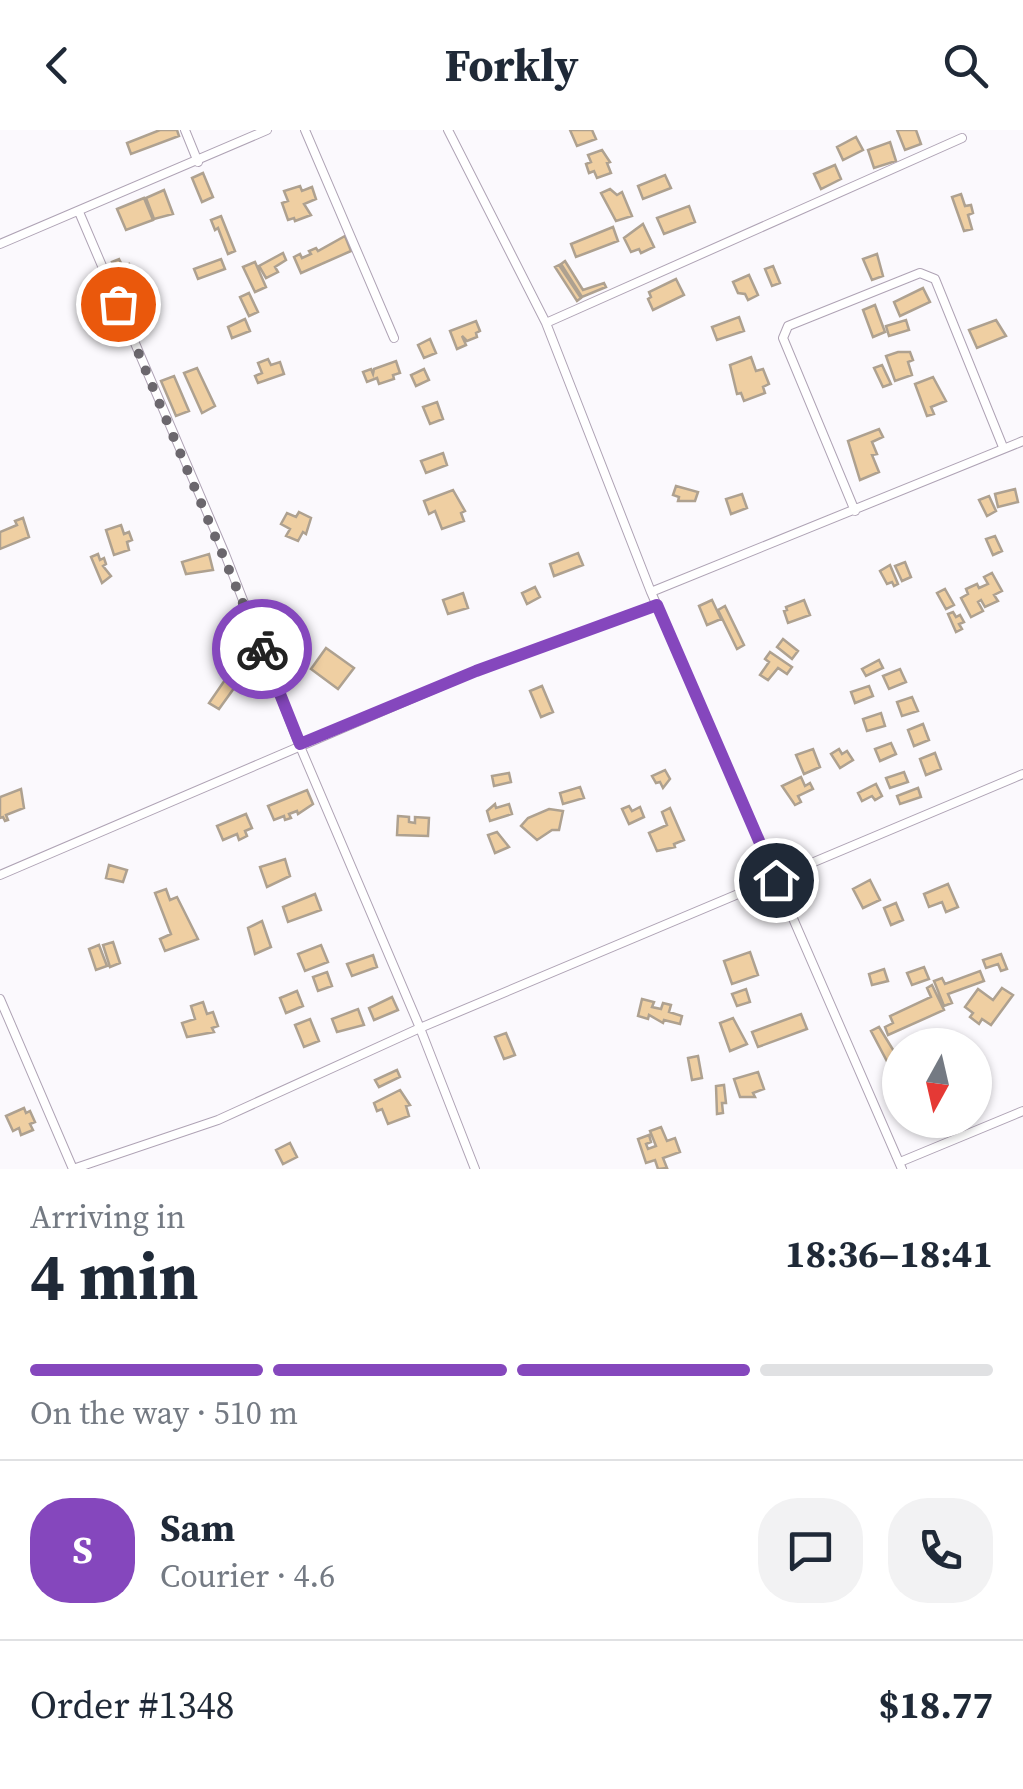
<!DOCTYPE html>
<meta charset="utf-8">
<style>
:root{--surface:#fff;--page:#f2f2f3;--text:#1f2937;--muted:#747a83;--line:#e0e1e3;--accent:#8547bd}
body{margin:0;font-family:"Source Serif 4",serif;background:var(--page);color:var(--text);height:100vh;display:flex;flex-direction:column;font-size:38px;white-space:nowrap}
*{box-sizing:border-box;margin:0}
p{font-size:32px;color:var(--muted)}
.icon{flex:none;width:55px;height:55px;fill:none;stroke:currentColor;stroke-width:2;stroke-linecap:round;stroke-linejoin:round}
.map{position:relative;height:1039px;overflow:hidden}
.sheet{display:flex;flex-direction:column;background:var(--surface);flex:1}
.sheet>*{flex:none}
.needle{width:65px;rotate:188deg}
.fabs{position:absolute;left:882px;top:898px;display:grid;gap:20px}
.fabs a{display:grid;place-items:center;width:110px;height:110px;border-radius:50%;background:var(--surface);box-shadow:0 2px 8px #0004;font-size:50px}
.pin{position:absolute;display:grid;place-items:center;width:85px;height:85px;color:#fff;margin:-42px;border:5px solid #fff;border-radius:50%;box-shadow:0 2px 10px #0007}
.courier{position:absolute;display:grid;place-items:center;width:100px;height:100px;margin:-50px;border:8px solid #8547bd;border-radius:50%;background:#fff;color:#222;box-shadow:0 2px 12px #0007}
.overview em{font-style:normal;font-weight:700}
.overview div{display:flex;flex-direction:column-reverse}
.overview{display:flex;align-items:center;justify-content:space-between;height:170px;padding:0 30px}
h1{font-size:65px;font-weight:700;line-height:75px}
.bar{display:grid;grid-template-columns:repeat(4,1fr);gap:15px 10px;align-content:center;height:120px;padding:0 30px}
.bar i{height:12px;border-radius:8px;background:var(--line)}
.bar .on{background:var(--accent)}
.bar p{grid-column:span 4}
.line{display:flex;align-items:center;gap:25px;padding:0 30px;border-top:2px solid var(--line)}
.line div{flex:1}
.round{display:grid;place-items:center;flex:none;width:105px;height:105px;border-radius:40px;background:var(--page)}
header{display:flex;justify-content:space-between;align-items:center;height:130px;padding:0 30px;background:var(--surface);font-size:45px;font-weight:700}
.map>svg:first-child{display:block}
.building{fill:#efcfa2;stroke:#aea190;stroke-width:2.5}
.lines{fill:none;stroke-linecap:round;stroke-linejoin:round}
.minor-casing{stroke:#afa3b5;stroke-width:10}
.minor{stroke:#fff;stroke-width:8}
.done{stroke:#6b676d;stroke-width:10;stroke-dasharray:0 18}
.route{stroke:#8547bd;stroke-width:12}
</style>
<header><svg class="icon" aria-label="back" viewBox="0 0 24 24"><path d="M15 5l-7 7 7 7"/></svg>Forkly<svg class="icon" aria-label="search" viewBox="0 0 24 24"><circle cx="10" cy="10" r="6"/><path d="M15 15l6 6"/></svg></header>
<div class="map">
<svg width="1023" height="1039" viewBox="0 0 1023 1039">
<rect width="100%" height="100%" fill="#fbf9fd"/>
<path class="building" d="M 160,0 L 177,0 L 179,6 L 131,24 L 127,13 Z
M 570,0 L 592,0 L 596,9 L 577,16 Z
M 897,0 L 916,0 L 921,14 L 905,20 Z
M 856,7 L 863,20 L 843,30 L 837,17 Z
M 890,12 L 896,31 L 874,38 L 868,20 Z
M 602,20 L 610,32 L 607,33 L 611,43 L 597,48 L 594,41 L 589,43 L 586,34 L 591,32 L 588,25 Z
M 835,35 L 841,49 L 821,59 L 814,44 Z
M 203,43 L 213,67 L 202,72 L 192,48 Z
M 665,45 L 671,58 L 643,69 L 638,56 Z
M 300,56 L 302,61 L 312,57 L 316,69 L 304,74 L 311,85 L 295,91 L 294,88 L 288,90 L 282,73 L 288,71 L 284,61 Z
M 610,59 L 617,65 L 622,62 L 632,86 L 616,91 L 601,63 Z
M 164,60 L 173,84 L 154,89 L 146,68 Z
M 961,64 L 965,76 L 971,75 L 973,83 L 968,85 L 972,99 L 964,101 L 952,67 Z
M 144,68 L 153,90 L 126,100 L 117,79 Z
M 689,76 L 695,92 L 664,104 L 657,88 Z
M 221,86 L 235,121 L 228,124 L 218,98 L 215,100 L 211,90 Z
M 643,94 L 654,117 L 641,123 L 639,119 L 631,122 L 624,108 Z
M 613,97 L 618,111 L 576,127 L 571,114 Z
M 345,106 L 351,121 L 301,143 L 294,127 L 300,124 L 302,128 L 311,124 L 309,121 L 316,118 L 318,121 Z
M 283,123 L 286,130 L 275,137 L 278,142 L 266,148 L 259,136 Z
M 877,124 L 883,146 L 872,150 L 863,129 Z
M 119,129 L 123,137 L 129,134 L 137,151 L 124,157 L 112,132 Z
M 221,129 L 225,139 L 198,149 L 194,139 Z
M 565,131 L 583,160 L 604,153 L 606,157 L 582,167 L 561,134 Z
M 255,132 L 266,157 L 255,162 L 243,137 Z
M 559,135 L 581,168 L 577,171 L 555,137 Z
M 773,136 L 780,153 L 772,156 L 765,139 Z
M 749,145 L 758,165 L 748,170 L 745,164 L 738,163 L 733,152 Z
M 676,149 L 684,165 L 653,180 L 648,169 L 651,167 L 649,162 Z
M 923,158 L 930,172 L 900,186 L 894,172 Z
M 249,163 L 258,182 L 249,186 L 240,167 Z
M 875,175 L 885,202 L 873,207 L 863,180 Z
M 739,187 L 744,201 L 717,210 L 712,197 Z
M 245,189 L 250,201 L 232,208 L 228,197 Z
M 906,190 L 909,200 L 889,206 L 886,196 Z
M 996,190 L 1006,206 L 977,218 L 969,200 Z
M 476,191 L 480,201 L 476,203 L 477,207 L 467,211 L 462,206 L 466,215 L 457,219 L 450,201 Z
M 430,209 L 436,223 L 424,228 L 418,215 Z
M 898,222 L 910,222 L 913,230 L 908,232 L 912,245 L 895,251 L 886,226 Z
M 751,227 L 756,241 L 763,239 L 769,254 L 763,257 L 765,263 L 744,271 L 741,263 L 737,264 L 730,235 Z
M 268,229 L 271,235 L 280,232 L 284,244 L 258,253 L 255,246 L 262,243 L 258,233 Z
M 396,231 L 400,243 L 393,245 L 394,249 L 379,254 L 377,248 L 367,252 L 363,242 L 371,239 L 373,244 L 374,239 Z
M 882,235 L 891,254 L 883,257 L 874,238 Z
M 197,238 L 215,276 L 202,283 L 184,243 Z
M 424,239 L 429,250 L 416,256 L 411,245 Z
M 174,246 L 189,281 L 176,286 L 161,251 Z
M 933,247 L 946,271 L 931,277 L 934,284 L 927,286 L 915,254 Z
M 437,272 L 443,289 L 430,294 L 423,277 Z
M 879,299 L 883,307 L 872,312 L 877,324 L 872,325 L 879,342 L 860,350 L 848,311 Z
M 443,323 L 447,335 L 426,343 L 421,331 Z
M 676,356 L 698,362 L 695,371 L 678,371 L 679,367 L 673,365 Z
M 1015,359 L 1018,372 L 998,377 L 995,364 Z
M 453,360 L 465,381 L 461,383 L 464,391 L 442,399 L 435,381 L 429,384 L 424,371 Z
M 742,364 L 747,378 L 731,384 L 726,369 Z
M 989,366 L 996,381 L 987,386 L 979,370 Z
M 299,382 L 311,388 L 306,404 L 303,402 L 298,411 L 286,406 L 290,399 L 281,394 L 287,383 L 296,387 Z
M 23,388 L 29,407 L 0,419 L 0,402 L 17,395 L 15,391 Z
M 121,395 L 124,404 L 129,402 L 132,410 L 127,412 L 129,420 L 114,425 L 106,400 Z
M 995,406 L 1002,421 L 993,425 L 986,409 Z
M 578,423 L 583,435 L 554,446 L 550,434 Z
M 98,424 L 100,430 L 104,428 L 106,434 L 103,436 L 111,446 L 102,453 L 91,427 Z
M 209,424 L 213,440 L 186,444 L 182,432 Z
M 905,432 L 911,447 L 902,451 L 895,436 Z
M 890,435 L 898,454 L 894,456 L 892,452 L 887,454 L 880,441 Z
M 992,443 L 1002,461 L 994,465 L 998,471 L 985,477 L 981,470 L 978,472 L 983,481 L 971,487 L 961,468 L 968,464 L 966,459 L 977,454 L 979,458 L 988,454 L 984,447 Z
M 535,457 L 540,467 L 527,474 L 522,463 Z
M 945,459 L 954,475 L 946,479 L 937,463 Z
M 463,463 L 468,478 L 448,484 L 443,470 Z
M 712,470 L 721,489 L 707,495 L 699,476 Z
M 804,470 L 810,485 L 788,493 L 784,481 L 787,480 L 786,477 Z
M 725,476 L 744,515 L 737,519 L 718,480 Z
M 953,482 L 956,487 L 960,485 L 964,492 L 959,494 L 962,499 L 956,502 L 948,484 Z
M 783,509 L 798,521 L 792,529 L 777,517 Z
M 326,518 L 354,538 L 338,559 L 311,539 Z
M 770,522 L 792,537 L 787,544 L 778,538 L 768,550 L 760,545 L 769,532 L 765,529 Z
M 879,530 L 883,538 L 866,546 L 862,539 Z
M 900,539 L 906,552 L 889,559 L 883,546 Z
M 227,547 L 237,554 L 219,579 L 209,573 Z
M 542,556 L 553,582 L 541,587 L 530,561 Z
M 869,556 L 873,566 L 855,573 L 851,562 Z
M 912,567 L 918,581 L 902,586 L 897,572 Z
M 881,583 L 885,596 L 867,601 L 863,589 Z
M 923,594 L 929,610 L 914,616 L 908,600 Z
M 891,613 L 896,624 L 880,631 L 875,619 Z
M 813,619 L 820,637 L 804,644 L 796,625 Z
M 839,619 L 842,624 L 847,621 L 853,630 L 840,638 L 831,624 Z
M 935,623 L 941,639 L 926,645 L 920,629 Z
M 665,640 L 670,649 L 663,658 L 660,652 L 656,653 L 652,646 Z
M 904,642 L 908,652 L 890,658 L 886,648 Z
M 509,643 L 511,652 L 494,656 L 492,646 Z
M 801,647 L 805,656 L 810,653 L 813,659 L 798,666 L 801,672 L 795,675 L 782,656 Z
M 876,654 L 882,666 L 875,670 L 872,666 L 862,671 L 858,663 Z
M 580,657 L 584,668 L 563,674 L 560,663 Z
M 918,658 L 921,667 L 900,674 L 897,666 Z
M 21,659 L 24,678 L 6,685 L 8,690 L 5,691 L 3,687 L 0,688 L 0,667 Z
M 307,660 L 313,674 L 298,684 L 297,681 L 289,684 L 291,688 L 285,690 L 284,686 L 274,690 L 268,676 Z
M 495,674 L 496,678 L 509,674 L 512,684 L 490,691 L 487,681 Z
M 629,676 L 632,681 L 640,677 L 644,687 L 629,694 L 622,679 Z
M 670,678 L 684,710 L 674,714 L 675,717 L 657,721 L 649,703 L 667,695 L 662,682 Z
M 549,679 L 563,681 L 559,700 L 552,700 L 537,710 L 521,696 L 528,688 Z
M 246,684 L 252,698 L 245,701 L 247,706 L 239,710 L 237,704 L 223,710 L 217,696 Z
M 398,686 L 409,687 L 409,692 L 415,693 L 415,687 L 429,688 L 428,706 L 397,705 Z
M 497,702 L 509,717 L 495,723 L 488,705 Z
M 285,729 L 290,746 L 267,757 L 260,737 Z
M 109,735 L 127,740 L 123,752 L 106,748 Z
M 870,750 L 880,770 L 863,778 L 853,759 Z
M 948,754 L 958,777 L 946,782 L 942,772 L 929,777 L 924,764 Z
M 166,759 L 170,770 L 177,767 L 198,809 L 165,821 L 160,809 L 171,804 L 155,763 Z
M 315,764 L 321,780 L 288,792 L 283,777 Z
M 896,773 L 903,790 L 891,795 L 884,778 Z
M 262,791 L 271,817 L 255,824 L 248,798 Z
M 113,812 L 120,833 L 110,837 L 103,815 Z
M 99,815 L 107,836 L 96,840 L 89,819 Z
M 321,815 L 328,832 L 305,841 L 298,824 Z
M 750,822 L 758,845 L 732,854 L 724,831 Z
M 1001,824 L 1007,839 L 1001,841 L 998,834 L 986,838 L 983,830 Z
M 373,825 L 377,837 L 352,846 L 347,834 Z
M 924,837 L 929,849 L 912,855 L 907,843 Z
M 884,839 L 888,851 L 872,855 L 869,844 Z
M 980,841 L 984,851 L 948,864 L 952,873 L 944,876 L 934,851 L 942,848 L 945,854 Z
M 327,842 L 332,856 L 318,861 L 313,847 Z
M 932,855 L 944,880 L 888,905 L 885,897 L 893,893 L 890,886 L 931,867 L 927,858 Z
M 1002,858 L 1013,865 L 991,895 L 982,889 L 979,894 L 970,887 L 973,883 L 965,877 L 978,859 L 993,870 Z
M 746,859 L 750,872 L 737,876 L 732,864 Z
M 297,861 L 303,876 L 286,883 L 280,868 Z
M 392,867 L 398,880 L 374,890 L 369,878 Z
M 642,869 L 654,872 L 652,877 L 661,879 L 663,873 L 671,875 L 669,882 L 682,886 L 680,894 L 664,890 L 663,893 L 649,885 L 648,889 L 638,886 Z
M 203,872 L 207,884 L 213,882 L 218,896 L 212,898 L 214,902 L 187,907 L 182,893 L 195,889 L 191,876 Z
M 358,879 L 364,895 L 337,902 L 332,889 Z
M 801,884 L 807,899 L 758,917 L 752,902 Z
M 733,888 L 747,914 L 730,921 L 720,893 Z
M 310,889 L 319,911 L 304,917 L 295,895 Z
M 879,897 L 900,931 L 890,937 L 871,901 Z
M 506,903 L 515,925 L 504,929 L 495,907 Z
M 698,926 L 702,948 L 692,950 L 688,928 Z
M 397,940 L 400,947 L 379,957 L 375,950 Z
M 758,942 L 764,959 L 753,963 L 755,967 L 740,967 L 734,949 Z
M 724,955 L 726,973 L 722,973 L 723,983 L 717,984 L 716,956 Z
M 400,960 L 410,975 L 406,976 L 409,986 L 388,994 L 382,979 L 377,981 L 374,973 Z
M 24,978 L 26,983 L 30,981 L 35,992 L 30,994 L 33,1000 L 21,1005 L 19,998 L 13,1001 L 6,986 Z
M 661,997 L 667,1011 L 675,1008 L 680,1022 L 663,1028 L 667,1038 L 658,1039 L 655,1030 L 646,1033 L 638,1009 L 649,1005 L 651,1012 L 646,1014 L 648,1019 L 656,1016 L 650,1001 Z
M 290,1013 L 297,1027 L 283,1034 L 276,1020 Z"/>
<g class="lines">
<g class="minor-casing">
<path id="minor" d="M 185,0 L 198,32
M 305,0 L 394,208
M 448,0 L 546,193 L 651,462 L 902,1039
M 79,82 L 225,424 L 299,614 L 420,898 L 475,1039
M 0,114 L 267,0
M 546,193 L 962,8
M 855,381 L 783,208 L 788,196 L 920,143 L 935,149 L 1003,317
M 651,462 L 1023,311
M 0,745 L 476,541 L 657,475
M 0,869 L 73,1039
M 900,1032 L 1023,981
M 73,1039 L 218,990 L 420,898 L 1023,644"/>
</g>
<use href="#minor" class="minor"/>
</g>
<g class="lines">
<path class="done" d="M 118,174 L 262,519"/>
<path class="route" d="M 262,519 L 300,614 L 476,541 L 657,475 L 776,750"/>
</g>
</svg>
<div class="fabs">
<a><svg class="needle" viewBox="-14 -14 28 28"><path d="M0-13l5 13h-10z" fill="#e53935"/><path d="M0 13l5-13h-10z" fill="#747a83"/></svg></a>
</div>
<div class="pin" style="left:118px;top:174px;background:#ea580c"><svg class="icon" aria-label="bag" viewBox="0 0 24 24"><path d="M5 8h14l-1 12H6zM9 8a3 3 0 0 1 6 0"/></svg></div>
<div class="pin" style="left:776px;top:750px;background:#1f2937"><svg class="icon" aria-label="home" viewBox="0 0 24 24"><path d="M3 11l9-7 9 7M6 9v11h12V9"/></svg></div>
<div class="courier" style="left:262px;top:519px"><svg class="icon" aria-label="bike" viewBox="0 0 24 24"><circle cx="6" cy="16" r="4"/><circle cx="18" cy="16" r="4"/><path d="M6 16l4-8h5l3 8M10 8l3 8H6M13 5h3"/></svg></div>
</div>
<section class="sheet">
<div class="overview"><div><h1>4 min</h1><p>Arriving in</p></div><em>18:36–18:41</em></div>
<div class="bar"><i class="on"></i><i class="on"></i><i class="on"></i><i></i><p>On the way · 510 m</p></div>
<div class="line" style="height:180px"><b class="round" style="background:var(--accent);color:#fff">S</b><div><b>Sam</b><p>Courier · 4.6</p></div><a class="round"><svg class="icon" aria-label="chat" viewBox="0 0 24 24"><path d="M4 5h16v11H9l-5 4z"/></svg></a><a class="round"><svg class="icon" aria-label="phone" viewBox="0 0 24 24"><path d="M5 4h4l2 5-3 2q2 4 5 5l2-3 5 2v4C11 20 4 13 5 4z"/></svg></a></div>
<div class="line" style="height:130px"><div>Order #1348</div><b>$18.77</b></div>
</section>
